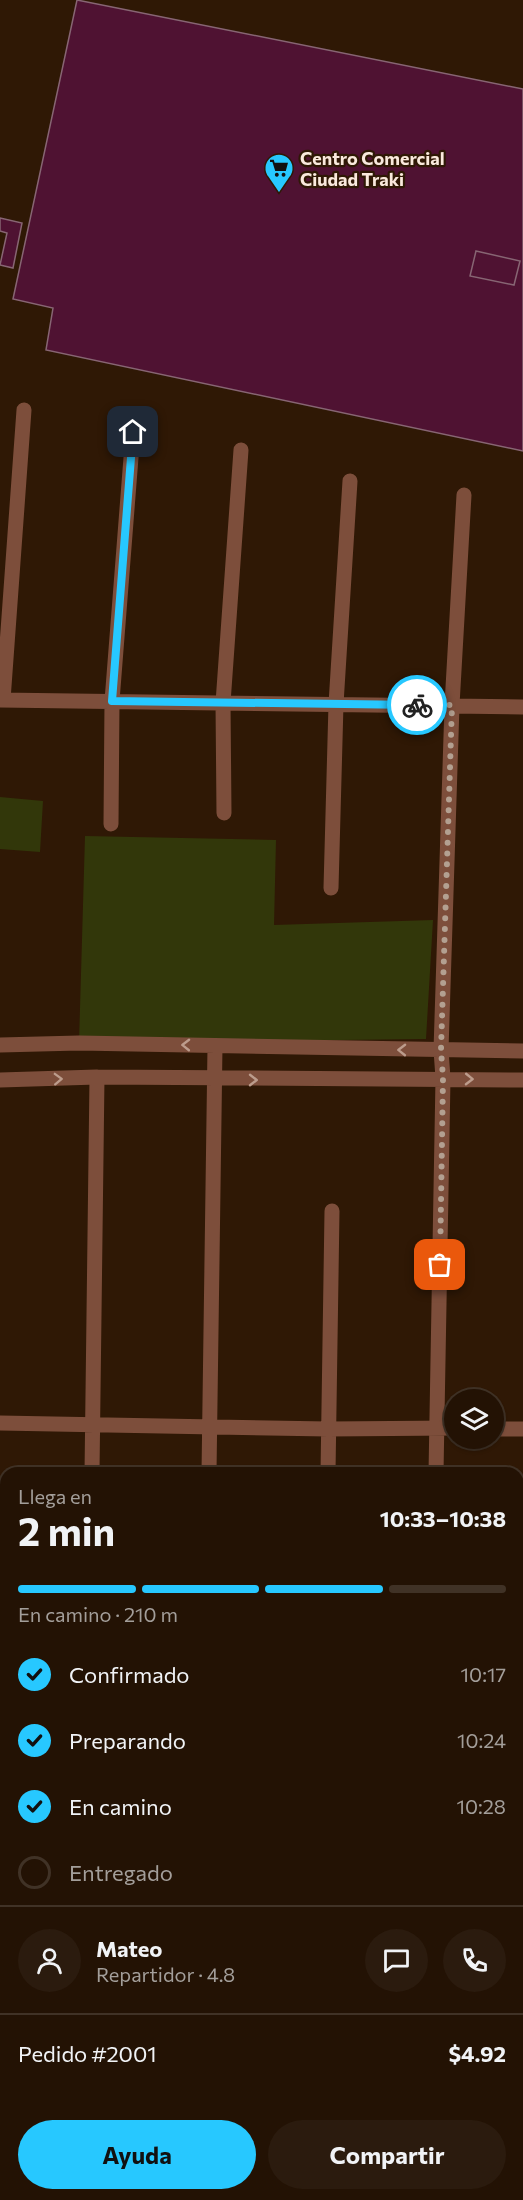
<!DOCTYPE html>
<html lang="es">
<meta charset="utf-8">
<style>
:root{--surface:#231204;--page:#2b1b0e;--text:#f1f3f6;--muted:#a39e9a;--line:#403226;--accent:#27c8ff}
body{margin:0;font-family:Commissioner,sans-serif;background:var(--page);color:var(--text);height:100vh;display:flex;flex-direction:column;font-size:22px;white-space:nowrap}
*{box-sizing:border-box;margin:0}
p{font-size:20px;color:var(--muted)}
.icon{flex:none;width:33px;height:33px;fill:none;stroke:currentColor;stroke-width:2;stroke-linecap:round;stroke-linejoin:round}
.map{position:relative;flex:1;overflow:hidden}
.details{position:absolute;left:0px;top:1467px;width:524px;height:734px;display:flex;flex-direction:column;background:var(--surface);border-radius:18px 18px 0 0;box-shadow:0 2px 4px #0004,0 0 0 2px var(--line)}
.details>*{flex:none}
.buttons{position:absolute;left:444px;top:1389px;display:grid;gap:12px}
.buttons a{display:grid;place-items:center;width:60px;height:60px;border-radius:50%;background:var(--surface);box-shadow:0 2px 4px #0004,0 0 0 2px var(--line);font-size:30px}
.pin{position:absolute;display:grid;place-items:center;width:51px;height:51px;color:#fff;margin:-26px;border-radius:12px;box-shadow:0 3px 9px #0006}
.courier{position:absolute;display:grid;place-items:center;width:60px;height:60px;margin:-30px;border:4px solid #27c8ff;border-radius:50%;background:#fff;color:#222;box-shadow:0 2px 8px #0007}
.overview em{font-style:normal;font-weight:700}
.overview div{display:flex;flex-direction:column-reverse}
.overview{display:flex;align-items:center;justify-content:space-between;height:102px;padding:0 18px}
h1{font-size:39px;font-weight:700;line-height:45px}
.bar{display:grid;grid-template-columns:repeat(4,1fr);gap:9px 6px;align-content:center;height:72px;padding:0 18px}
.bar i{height:8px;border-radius:4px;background:var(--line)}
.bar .current{background:var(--accent)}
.bar p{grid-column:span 4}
.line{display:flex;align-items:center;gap:15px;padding:0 18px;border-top:2px solid var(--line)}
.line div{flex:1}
.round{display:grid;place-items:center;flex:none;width:63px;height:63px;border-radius:32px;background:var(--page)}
ol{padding:0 18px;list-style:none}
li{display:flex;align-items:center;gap:18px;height:66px}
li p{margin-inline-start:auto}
li .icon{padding:6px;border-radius:50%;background:var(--accent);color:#111;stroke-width:4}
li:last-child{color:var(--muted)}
li i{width:33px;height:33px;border:3px solid var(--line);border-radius:50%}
.action{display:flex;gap:12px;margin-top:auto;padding:12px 18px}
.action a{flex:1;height:69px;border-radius:36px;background:var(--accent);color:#111;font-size:24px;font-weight:700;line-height:69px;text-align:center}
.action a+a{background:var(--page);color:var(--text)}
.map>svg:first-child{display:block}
.green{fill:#32370a}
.building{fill:#4f1232;stroke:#876573;stroke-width:1.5}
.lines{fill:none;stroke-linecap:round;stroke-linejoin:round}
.minor{stroke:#7d4e3b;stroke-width:15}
.oneway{stroke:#bc9c8c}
.done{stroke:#b3a091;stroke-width:6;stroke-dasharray:0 10.8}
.route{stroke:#27c8ff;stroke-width:8}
.labels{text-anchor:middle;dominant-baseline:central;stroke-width:4.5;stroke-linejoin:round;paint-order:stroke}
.poi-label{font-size:18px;font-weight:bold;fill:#fae9dd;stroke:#2f1805;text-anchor:start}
</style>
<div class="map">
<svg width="523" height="2200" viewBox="0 0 523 2200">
<rect width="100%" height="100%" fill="#2f1805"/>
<path class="green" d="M 0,797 L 43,801 L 40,852 L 0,849 Z
M 85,836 L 276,840 L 274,925 L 433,920 L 426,1039 L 79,1043 Z"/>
<path class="building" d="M 77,0 L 523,89 L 523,451 L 46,350 L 53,308 L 13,299 Z
M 0,218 L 22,223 L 13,268 L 0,265 L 7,233 L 0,231 Z
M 476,251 L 520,261 L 514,285 L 470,276 Z"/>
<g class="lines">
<path class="minor" d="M 0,700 L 523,707
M 3,700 L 24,410
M 224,813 L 223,703 L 241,450
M 111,824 L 112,701 L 133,432
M 331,888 L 336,704 L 350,481
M 0,1045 L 79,1043 L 523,1051
M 0,1080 L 97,1077 L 523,1080
M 0,1423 L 328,1429 L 454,1428
M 494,1429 L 523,1429
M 92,1473 L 97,1077
M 209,1473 L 215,1046
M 328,1473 L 332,1211
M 436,1473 L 443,1078 L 441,1050 L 452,705 L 464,495
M 0,1708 L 6,1709
M 0,1843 L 6,1844
M 0,1980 L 6,1980
M 518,2064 L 523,2065
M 81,2200 L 82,2194
M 226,2200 L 227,2194
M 358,2200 L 359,2194
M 497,2200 L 497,2194"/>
</g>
<defs><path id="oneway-chevron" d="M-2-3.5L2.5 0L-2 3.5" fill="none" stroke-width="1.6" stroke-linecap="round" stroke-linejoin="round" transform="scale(1.5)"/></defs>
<g class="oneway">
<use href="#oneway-chevron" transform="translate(186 1045) rotate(-179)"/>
<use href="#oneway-chevron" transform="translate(402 1050) rotate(-179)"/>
<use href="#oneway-chevron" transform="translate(58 1079) rotate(-2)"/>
<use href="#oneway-chevron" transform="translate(469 1079) rotate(1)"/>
<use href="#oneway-chevron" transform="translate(253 1080)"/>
</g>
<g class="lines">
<path class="done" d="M 417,705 L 452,705 L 441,1050 L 443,1078 L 440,1265"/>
<path class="route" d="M 133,432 L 112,701 L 417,705"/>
</g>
<defs>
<g id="supermarket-pin" transform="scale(1.5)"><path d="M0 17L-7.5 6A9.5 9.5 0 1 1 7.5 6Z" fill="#27c8ff" stroke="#2f1805"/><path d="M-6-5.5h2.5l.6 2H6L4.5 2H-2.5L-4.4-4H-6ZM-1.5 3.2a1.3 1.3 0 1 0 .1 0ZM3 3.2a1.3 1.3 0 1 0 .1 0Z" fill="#111"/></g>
</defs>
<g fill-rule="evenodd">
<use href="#supermarket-pin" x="279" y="168"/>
</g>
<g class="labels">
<g class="poi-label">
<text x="300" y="158">Centro Comercial<tspan x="300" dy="21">Ciudad Traki</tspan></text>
</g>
</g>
</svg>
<div class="buttons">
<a><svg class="icon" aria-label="layers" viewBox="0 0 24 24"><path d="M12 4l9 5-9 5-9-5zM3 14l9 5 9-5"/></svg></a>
</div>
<div class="pin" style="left:440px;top:1265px;background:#ea580c"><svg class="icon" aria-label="bag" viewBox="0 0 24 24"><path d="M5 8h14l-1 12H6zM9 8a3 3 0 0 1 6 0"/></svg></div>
<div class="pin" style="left:133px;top:432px;background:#1f2937"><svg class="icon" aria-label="home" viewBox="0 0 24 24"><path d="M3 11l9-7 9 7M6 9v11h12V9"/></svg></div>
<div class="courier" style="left:417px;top:705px"><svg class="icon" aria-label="bike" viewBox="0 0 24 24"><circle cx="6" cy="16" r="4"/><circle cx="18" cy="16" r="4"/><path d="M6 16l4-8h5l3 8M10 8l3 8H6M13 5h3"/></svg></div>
<section class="details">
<div class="overview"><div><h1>2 min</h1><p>Llega en</p></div><em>10:33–10:38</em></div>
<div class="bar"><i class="current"></i><i class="current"></i><i class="current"></i><i></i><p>En camino · 210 m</p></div>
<ol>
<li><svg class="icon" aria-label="check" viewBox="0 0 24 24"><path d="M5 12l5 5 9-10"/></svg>Confirmado<p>10:17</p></li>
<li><svg class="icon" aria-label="check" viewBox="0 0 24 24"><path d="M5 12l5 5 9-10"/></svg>Preparando<p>10:24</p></li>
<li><svg class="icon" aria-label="check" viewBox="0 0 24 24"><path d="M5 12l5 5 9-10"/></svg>En camino<p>10:28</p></li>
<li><i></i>Entregado</li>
</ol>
<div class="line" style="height:108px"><a class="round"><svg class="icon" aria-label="person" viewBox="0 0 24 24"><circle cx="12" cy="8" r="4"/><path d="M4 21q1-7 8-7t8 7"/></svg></a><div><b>Mateo</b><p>Repartidor · 4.8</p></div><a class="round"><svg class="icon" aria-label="chat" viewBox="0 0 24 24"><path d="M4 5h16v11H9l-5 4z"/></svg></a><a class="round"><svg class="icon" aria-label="phone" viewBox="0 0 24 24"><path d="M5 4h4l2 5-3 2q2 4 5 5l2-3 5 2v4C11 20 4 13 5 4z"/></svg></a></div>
<div class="line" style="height:78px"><div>Pedido #2001</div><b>$4.92</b></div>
<div class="action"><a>Ayuda</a><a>Compartir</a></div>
</section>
</div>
